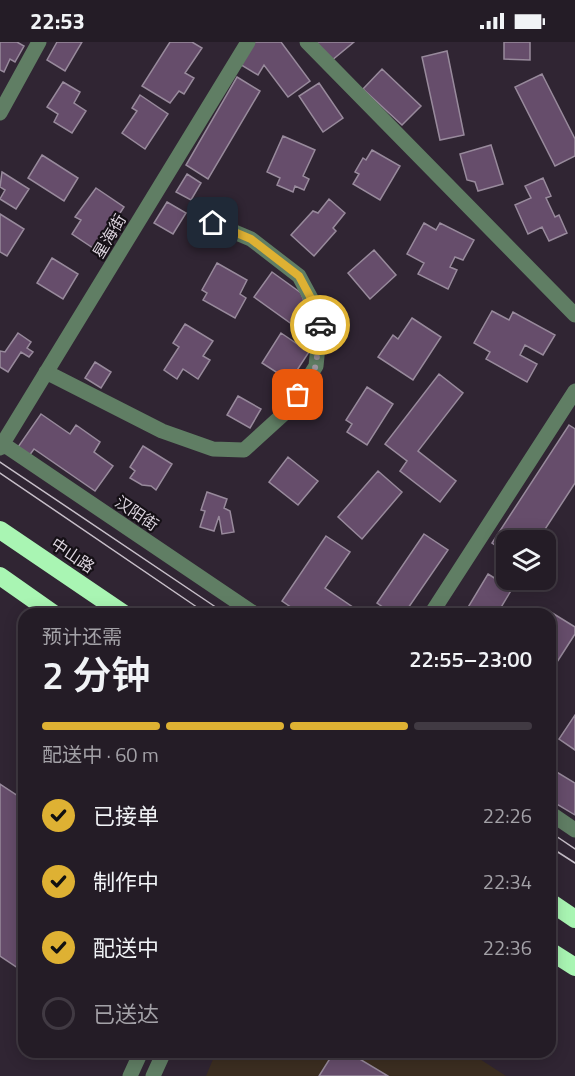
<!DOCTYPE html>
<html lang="zh">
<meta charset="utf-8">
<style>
:root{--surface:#241c26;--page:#2c252e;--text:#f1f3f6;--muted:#a3a1a7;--line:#413a43;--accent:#deb133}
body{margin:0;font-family:"Titillium Web","Noto Sans SC",sans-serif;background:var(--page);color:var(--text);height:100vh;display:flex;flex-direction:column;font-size:22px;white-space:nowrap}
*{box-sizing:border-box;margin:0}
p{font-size:20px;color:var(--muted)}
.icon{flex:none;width:33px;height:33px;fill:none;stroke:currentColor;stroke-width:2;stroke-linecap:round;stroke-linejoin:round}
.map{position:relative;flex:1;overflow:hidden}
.drawer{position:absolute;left:18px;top:566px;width:538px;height:450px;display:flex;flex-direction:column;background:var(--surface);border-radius:18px;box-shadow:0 3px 15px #0003,0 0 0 2px var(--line)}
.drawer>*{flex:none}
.fabs{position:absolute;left:496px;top:488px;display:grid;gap:12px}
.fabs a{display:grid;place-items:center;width:60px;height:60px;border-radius:12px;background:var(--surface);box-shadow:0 3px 15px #0003,0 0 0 2px var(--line);font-size:30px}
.pin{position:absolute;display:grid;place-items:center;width:51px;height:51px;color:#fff;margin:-26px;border-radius:12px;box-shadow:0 3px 9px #0006}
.courier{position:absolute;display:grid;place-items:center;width:60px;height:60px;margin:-30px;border:4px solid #deb133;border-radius:50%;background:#fff;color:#222;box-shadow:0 2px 8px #0007}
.overview em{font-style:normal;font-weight:600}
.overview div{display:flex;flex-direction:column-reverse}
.overview{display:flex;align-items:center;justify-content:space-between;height:102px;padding:0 24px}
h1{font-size:39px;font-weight:600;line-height:45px}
.bar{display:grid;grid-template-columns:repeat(4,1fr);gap:9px 6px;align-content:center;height:72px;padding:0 24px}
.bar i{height:8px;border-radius:4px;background:var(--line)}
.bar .active{background:var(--accent)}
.bar p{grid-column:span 4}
ol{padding:0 24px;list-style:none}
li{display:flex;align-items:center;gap:18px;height:66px}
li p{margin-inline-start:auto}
li .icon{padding:6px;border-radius:50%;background:var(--accent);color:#111;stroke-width:4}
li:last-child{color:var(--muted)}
li i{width:33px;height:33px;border:3px solid var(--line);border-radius:50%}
.status{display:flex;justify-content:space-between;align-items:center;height:42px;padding:0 30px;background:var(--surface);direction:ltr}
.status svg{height:16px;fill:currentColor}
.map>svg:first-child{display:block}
.commercial{fill:#3c2e21}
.building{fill:#664d6b;stroke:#988a9c;stroke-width:1.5}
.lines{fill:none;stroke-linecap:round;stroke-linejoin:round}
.minor{stroke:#607e64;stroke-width:15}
.highway{stroke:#a9f5b3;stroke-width:18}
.tram{stroke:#c7bfc9;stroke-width:1.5}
.done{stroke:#a097a2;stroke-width:6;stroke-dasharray:0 10.8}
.route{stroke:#deb133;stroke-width:8}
.labels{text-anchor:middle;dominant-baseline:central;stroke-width:4.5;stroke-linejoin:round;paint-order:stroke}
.street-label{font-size:16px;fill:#dcd4de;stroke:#151016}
</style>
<div class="status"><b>22:53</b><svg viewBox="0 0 49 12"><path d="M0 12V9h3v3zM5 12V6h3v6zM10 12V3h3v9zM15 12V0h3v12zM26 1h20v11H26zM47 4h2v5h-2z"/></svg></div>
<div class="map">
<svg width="575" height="1034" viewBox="0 0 575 1034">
<rect width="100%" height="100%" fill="#302533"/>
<path class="commercial" d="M 216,1010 L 469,1010 L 506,1034 L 206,1034 Z"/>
<path class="building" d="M 0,0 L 17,0 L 24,4 L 15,20 L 10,17 L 4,30 L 0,28 Z
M 57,0 L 82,0 L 65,29 L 47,18 Z
M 170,0 L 192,0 L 202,6 L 185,31 L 194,36 L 184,52 L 179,49 L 170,61 L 142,44 Z
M 250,0 L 281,0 L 310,39 L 288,55 L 264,23 L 258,33 L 238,21 Z
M 315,0 L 354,0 L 331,19 Z
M 504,0 L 530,0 L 530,18 L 504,17 Z
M 447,9 L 464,93 L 440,98 L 422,15 Z
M 382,27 L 421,64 L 402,83 L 363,47 Z
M 542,32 L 575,97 L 575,114 L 555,124 L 515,45 Z
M 237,35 L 260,49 L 208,137 L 186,123 Z
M 63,40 L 80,50 L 74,61 L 86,69 L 72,91 L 54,80 L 58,72 L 47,65 Z
M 319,41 L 343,76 L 323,90 L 299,54 Z
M 140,53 L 168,72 L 145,107 L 122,91 L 137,69 L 132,66 Z
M 283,94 L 315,108 L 303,134 L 309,137 L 304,148 L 295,144 L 293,150 L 277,143 L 280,136 L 267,130 Z
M 491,103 L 503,142 L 478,149 L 475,140 L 467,138 L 460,112 Z
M 372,108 L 400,124 L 380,158 L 353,142 L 359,132 L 355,130 L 363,116 L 366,118 Z
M 42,113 L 78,136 L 64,159 L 28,136 Z
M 2,130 L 29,147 L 16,167 L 0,157 L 5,148 L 0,145 Z
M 187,132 L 201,141 L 191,158 L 176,150 Z
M 543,136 L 551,154 L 546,156 L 555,175 L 559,173 L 567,191 L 549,199 L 542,185 L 528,192 L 515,163 L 531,156 L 525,144 Z
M 96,146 L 124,165 L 96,208 L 72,192 L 81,178 L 75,175 Z
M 329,157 L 345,171 L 333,186 L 336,189 L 314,214 L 291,193 L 313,169 L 318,171 Z
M 167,160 L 186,171 L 173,192 L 154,181 Z
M 0,172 L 24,187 L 7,214 L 0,210 Z
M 424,181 L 436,188 L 440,181 L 474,198 L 463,218 L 455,215 L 450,225 L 457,228 L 448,247 L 418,232 L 424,221 L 407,212 Z
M 374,208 L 396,233 L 370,257 L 348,231 Z
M 52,216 L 78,232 L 63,257 L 37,241 Z
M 217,221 L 247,238 L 240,252 L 246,256 L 235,276 L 203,258 L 207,251 L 202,248 Z
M 272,230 L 301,251 L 310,275 L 300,288 L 254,255 Z
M 492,269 L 509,278 L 513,270 L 555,293 L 543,313 L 525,303 L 520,313 L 537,322 L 527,340 L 486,317 L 490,310 L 474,301 Z
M 412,276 L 441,295 L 413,338 L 378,315 L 393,293 L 398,297 Z
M 185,282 L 213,299 L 203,314 L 210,318 L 198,337 L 183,327 L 177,337 L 164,328 L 179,305 L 173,301 Z
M 18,291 L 31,300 L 27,306 L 33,310 L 29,315 L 21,310 L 8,330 L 0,325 L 0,309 L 5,310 Z
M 281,291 L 309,310 L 290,339 L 262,321 Z
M 95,320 L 111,330 L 101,346 L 85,336 Z
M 439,332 L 463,351 L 418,409 L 456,439 L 440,460 L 400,429 L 407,419 L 385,402 Z
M 367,345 L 393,362 L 367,403 L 347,390 L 352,382 L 346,378 Z
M 238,354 L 261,367 L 250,386 L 227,373 Z
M 41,372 L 70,392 L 76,383 L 100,400 L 94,410 L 113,424 L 95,449 L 34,407 L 29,414 L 18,405 Z
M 569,383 L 575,387 L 575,441 L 538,498 L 507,498 L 507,511 L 492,501 Z
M 143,404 L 172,422 L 156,448 L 151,444 L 142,443 L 130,436 L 135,429 L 130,425 Z
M 288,415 L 318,439 L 298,463 L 269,440 Z
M 378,429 L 402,450 L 362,497 L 338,475 Z
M 207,450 L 227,457 L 224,466 L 230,469 L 234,490 L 222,492 L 219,474 L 214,489 L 200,485 L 205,469 L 201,468 Z
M 424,492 L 448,508 L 404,572 L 393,572 L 377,561 Z
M 326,494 L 350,510 L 325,546 L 363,572 L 301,572 L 282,559 Z
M 488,532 L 512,547 L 497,572 L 464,572 Z
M 549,569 L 575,585 L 575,592 L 550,631 L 550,572 L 548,572 Z
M 575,673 L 575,708 L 559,697 Z
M 550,726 L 575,741 L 575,773 L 550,758 Z
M 0,742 L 24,758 L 24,930 L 0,914 Z
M 334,1010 L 348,1010 L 388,1034 L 319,1034 Z
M 334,1010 L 348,1010 L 388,1034 L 319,1034 Z"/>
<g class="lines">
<path class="minor" d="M 307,0 L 575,273
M 0,71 L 39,0
M 46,330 L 162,389 L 213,407 L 244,408 L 288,368 L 316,324 L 321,275 L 299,234 L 251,197 L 213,181
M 0,400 L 255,572
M 0,406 L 248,0
M 431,572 L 575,349
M 550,771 L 575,788
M 130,1034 L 141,1010
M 153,1034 L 164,1010"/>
<path class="highway" d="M 0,488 L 124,572
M 0,534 L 54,572
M 550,860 L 575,877
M 550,909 L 575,925"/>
<path class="tram" d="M 0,420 L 226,572
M 0,431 L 207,572
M 550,790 L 575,807
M 550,805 L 575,821"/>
</g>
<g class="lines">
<path class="done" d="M 298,353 L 316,324 L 320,283"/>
<path class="route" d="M 213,181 L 251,197 L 299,234 L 321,275 L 320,283"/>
</g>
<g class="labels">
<g class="street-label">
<text transform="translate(109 194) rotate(-59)">星海街</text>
<text transform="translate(137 471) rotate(34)">汉阳街</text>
<text transform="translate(73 513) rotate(34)">中山路</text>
</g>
</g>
</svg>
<div class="fabs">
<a><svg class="icon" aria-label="layers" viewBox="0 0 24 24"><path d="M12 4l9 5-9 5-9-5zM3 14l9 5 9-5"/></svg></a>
</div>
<div class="pin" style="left:298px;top:353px;background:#ea580c"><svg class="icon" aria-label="bag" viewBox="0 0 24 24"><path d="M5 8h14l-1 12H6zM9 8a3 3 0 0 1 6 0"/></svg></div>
<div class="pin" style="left:213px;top:181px;background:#1f2937"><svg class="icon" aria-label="home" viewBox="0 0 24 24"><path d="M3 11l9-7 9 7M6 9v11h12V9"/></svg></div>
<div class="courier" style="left:320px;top:283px"><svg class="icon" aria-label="car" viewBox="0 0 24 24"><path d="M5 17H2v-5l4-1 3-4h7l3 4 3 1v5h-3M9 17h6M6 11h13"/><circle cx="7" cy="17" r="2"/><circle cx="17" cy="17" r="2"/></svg></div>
<section class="drawer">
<div class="overview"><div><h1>2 分钟</h1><p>预计还需</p></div><em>22:55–23:00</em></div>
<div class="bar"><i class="active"></i><i class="active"></i><i class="active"></i><i></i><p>配送中 · 60 m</p></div>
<ol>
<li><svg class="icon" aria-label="check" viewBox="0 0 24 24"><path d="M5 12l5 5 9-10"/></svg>已接单<p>22:26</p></li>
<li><svg class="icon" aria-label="check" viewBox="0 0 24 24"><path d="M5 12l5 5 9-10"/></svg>制作中<p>22:34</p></li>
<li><svg class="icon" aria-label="check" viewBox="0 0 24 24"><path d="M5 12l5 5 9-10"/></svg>配送中<p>22:36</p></li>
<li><i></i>已送达</li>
</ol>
</section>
</div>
